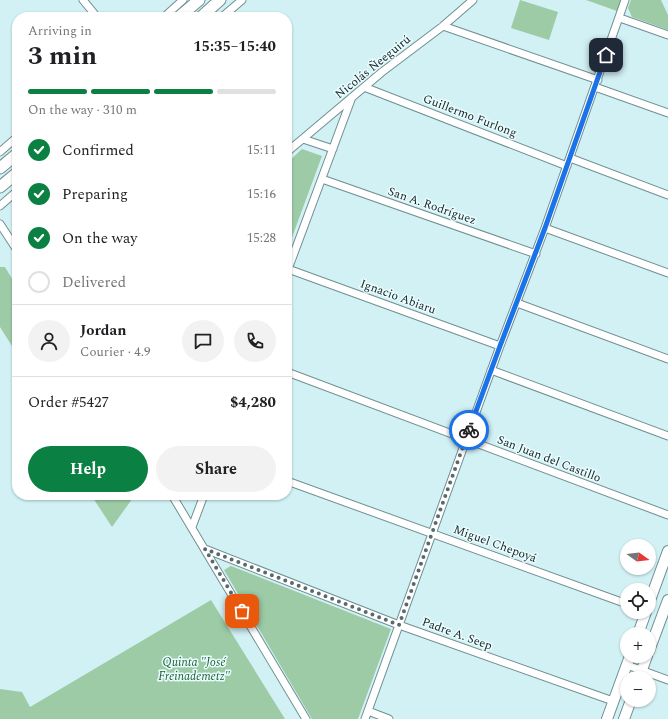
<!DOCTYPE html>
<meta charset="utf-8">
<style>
:root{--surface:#fff;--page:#f2f2f2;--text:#202124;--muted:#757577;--line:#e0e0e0;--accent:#0b8043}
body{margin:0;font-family:Spectral,serif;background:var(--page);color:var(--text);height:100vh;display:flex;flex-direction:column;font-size:15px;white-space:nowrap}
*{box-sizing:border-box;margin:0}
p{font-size:13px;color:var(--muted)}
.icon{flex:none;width:22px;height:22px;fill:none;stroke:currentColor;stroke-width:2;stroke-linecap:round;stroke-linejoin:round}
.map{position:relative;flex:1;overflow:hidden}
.panel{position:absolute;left:12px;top:12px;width:280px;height:488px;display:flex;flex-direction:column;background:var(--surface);border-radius:16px;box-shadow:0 1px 3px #0004}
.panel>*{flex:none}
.needle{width:26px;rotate:105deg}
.buttons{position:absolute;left:620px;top:539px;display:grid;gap:8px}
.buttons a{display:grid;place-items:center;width:36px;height:36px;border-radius:50%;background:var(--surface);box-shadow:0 1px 3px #0004;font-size:20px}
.pin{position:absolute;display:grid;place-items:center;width:34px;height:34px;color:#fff;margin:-17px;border-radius:8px;box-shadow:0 2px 6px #0006}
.courier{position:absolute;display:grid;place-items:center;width:40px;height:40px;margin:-20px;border:3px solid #1a73e8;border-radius:50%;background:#fff;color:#222;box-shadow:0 1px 5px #0007}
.head em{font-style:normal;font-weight:700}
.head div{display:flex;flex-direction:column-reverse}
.head{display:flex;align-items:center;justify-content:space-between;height:68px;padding:0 16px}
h1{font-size:26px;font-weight:700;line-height:30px}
.bar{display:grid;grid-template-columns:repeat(4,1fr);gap:6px 4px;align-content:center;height:48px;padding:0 16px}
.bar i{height:5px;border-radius:3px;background:var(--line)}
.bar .on{background:var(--accent)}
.bar p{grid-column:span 4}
.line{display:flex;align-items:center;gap:10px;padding:0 16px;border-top:1px solid var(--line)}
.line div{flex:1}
.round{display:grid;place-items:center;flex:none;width:42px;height:42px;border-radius:21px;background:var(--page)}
ol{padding:0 16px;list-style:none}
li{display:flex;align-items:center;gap:12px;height:44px}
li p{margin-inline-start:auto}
li .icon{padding:4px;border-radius:50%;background:var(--accent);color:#fff;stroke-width:4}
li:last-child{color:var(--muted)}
li i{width:22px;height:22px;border:2px solid var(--line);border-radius:50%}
.primary-button{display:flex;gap:8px;margin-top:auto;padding:8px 16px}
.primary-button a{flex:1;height:46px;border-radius:24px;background:var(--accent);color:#fff;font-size:16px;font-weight:700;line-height:46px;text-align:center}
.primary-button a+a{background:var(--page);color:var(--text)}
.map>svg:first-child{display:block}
.green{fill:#9dcba6}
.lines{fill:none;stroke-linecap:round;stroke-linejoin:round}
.minor-casing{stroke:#718f92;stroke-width:9}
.secondary-casing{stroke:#718f92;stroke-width:12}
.trunk-casing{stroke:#718f92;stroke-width:13}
.minor{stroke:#fff;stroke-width:7}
.secondary{stroke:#fff;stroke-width:10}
.trunk{stroke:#fff;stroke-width:11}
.done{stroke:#586a6c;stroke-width:4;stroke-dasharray:0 7.2}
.route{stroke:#1a73e8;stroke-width:5}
.labels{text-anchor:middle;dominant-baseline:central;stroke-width:3;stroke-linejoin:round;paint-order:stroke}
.street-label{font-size:12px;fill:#162123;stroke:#e9fcfe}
.park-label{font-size:12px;font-style:italic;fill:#1e6133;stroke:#e9fcfe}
</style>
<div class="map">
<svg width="668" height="719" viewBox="0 0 668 719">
<rect width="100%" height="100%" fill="#d2f1f5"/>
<path class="green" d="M 520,0 L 558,12 L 549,40 L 511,28 Z
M 586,0 L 621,0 L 617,11 Z
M 631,0 L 661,0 L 668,15 L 668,30 L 632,17 L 628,8 Z
M 302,149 L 322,156 L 287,251 L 287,163 Z
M 0,267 L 5,267 L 17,287 L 17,354 L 0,327 Z
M 91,495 L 135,495 L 112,527 Z
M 231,566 L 391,629 L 358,719 L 312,719 L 224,570 Z
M 211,600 L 285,719 L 0,719 L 0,689 L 22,692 L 30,707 Z"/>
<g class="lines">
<g class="minor-casing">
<path id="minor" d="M 83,0 L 97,17
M 164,17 L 183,0
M 222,17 L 242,0
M 620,18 L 668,35
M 443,26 L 598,80
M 364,87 L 567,166
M 595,87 L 668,113
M 303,139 L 333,149
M 0,152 L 17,137
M 287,152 L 382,72 L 443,26 L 473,0
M 570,158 L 668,195
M 322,179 L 536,254
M 0,206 L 17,191
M 0,224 L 17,250
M 545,228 L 668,273
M 288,269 L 500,346
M 287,272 L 352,97
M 517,303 L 668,359
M 491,370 L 668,436
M 287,372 L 668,515
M 287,481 L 627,604
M 172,495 L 306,719
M 192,527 L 204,495
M 205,549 L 399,625 L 613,701
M 627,665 L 668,680
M 368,711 L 389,719
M 365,719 L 500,346 L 545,228 L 625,0"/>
</g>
<g class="secondary-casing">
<path id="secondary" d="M 649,603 L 668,551
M 638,634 L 646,612
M 649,651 L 668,600
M 639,678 L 647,656
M 607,719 L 630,656
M 624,719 L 631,700"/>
</g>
<g class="trunk-casing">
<path id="trunk" d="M 179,17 L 199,0
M 201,17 L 220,0
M 0,168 L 17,154
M 0,187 L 17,173"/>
</g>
<use href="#minor" class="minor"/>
<use href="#secondary" class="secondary"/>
<use href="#trunk" class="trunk"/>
</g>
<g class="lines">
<path class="done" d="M 242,611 L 205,549 L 399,625 L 469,430"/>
<path class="route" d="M 469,430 L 500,346 L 545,228 L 606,55"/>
</g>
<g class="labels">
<g class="street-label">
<text transform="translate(373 67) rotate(-39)">Nicolás Ñeeguirú</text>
<text transform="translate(470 116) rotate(21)">Guillermo Furlong</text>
<text transform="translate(432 206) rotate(19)">San A. Rodríguez</text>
<text transform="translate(398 297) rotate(20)">Ignacio Abiaru</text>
<text transform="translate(549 459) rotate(21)">San Juan del Castillo</text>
<text transform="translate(495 544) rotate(20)">Miguel Chepoyá</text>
<text transform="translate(457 634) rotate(20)">Padre A. Seep</text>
</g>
<g class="park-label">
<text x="194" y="662">Quinta "José<tspan x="194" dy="14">Freinademetz"</tspan></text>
</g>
</g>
</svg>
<div class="buttons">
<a><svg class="needle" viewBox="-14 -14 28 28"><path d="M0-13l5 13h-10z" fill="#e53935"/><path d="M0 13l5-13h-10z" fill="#757577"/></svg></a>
<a><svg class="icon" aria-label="locate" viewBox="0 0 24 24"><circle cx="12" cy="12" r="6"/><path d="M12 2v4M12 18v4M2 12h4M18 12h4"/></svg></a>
<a>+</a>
<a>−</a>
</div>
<div class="pin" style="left:242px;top:611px;background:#ea580c"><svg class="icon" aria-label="bag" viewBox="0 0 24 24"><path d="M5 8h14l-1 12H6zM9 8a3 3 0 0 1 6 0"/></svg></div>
<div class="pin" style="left:606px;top:55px;background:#1f2937"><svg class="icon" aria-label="home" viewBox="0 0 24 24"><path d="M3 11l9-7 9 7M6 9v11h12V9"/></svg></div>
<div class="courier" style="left:469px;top:430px"><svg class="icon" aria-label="bike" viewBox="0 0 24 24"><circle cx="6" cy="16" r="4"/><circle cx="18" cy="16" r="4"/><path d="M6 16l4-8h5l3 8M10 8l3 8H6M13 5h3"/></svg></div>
<section class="panel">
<div class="head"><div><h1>3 min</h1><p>Arriving in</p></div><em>15:35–15:40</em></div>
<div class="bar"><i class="on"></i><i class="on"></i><i class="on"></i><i></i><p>On the way · 310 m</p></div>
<ol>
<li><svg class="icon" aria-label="check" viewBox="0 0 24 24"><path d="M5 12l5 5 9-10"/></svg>Confirmed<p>15:11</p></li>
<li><svg class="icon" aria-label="check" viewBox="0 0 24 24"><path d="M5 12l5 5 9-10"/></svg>Preparing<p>15:16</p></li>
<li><svg class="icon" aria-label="check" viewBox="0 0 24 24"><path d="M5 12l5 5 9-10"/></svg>On the way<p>15:28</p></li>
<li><i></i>Delivered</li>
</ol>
<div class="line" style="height:72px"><a class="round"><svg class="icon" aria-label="person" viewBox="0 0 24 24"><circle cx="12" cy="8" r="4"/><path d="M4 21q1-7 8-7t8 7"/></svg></a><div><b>Jordan</b><p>Courier · 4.9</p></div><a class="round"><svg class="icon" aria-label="chat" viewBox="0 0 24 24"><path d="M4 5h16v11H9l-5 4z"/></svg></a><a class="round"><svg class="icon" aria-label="phone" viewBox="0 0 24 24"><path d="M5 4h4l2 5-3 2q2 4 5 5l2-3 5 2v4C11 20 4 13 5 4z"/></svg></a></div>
<div class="line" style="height:52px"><div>Order #5427</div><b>$4,280</b></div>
<div class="primary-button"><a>Help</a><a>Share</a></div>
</section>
</div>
